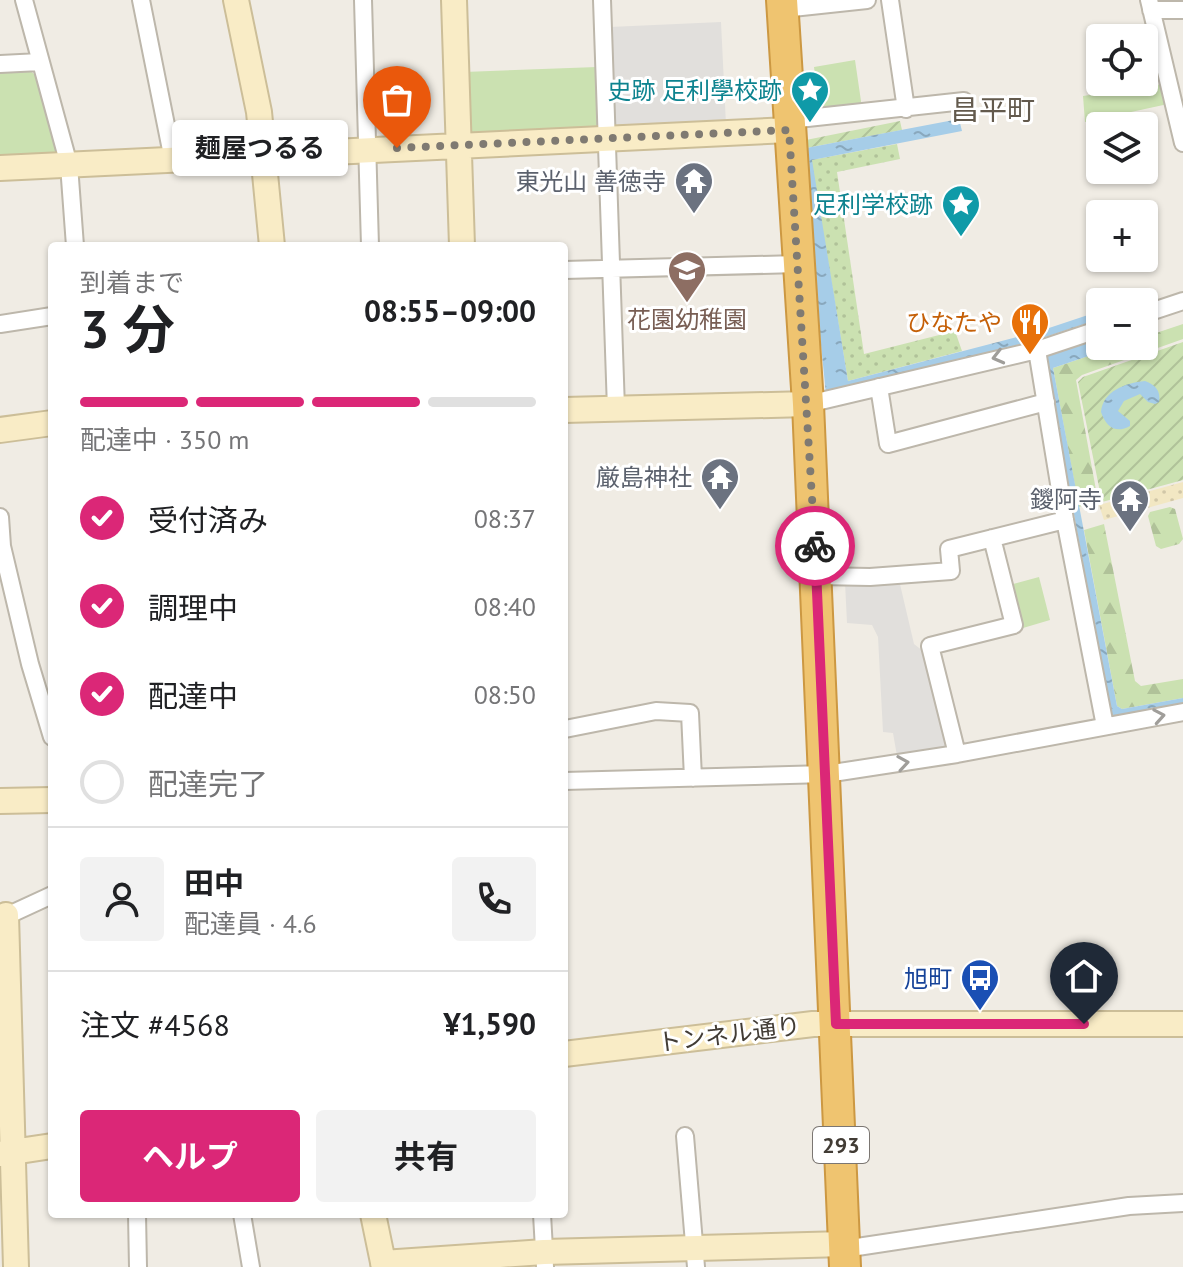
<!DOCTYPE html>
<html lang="ja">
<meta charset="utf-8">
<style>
:root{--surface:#fff;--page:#f2f2f2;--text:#202124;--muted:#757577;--line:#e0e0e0;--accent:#db2777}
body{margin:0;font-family:"PT Sans","Noto Sans JP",sans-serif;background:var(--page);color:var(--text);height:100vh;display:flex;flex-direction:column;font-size:30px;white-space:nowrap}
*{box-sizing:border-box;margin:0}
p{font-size:26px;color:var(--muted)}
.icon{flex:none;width:44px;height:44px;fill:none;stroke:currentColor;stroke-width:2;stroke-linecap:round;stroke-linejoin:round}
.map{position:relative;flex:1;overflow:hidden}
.details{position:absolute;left:48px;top:242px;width:520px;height:976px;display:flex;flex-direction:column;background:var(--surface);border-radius:8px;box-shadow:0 2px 6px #0004}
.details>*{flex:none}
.tools{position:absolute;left:1086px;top:24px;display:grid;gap:16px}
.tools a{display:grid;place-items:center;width:72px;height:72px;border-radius:8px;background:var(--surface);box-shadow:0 2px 6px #0004;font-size:40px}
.pin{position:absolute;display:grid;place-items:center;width:68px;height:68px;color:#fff;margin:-82px -34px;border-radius:50% 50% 50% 0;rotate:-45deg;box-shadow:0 0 8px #0007}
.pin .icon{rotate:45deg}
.courier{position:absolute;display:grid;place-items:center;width:80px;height:80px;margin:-40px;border:6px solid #db2777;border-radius:50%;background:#fff;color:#222;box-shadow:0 2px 10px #0007}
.bubble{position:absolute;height:56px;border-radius:8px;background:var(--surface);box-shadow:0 2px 6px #0004;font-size:26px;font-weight:700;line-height:56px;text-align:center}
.headline em{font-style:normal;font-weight:700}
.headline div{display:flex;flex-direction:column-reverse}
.headline{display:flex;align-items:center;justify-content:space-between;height:136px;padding:0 32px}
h1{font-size:52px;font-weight:700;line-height:60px}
.bar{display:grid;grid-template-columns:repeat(4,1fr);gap:12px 8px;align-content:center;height:96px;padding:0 32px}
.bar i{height:10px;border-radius:6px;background:var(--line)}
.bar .current{background:var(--accent)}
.bar p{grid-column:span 4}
.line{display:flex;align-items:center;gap:20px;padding:0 32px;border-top:2px solid var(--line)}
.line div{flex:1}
.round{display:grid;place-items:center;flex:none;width:84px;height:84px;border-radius:8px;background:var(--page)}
ol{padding:0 32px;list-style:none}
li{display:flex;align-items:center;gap:24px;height:88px}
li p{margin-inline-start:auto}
li .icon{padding:8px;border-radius:50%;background:var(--accent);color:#fff;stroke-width:4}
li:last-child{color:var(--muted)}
li i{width:44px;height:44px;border:4px solid var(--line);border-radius:50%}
.button{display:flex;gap:16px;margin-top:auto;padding:16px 32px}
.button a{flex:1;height:92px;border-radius:8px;background:var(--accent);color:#fff;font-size:32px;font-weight:700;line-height:92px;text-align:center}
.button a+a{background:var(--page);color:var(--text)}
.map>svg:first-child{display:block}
.grass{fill:url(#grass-dots)}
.forest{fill:url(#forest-firs)}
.sand{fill:url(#sand-dots)}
.park{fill:#cbe1b1}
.garden{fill:url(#garden-furrows)}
.parking{fill:#e1dfdc}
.water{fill:url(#water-ripples)}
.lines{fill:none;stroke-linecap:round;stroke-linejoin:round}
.street-casing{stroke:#bdb7ab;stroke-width:20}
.secondary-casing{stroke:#ccbe98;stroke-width:28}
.highway-casing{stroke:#cc9842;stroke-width:34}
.street{stroke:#fff;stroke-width:16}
.secondary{stroke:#f9ecc6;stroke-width:24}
.highway{stroke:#efc470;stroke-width:30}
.oneway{stroke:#a09e9a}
.done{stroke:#7f7a72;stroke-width:8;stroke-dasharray:0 14.4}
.route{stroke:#db2777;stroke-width:10}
.labels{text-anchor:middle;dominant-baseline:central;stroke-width:6;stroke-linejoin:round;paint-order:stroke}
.shield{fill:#fff;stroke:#7b7672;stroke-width:2}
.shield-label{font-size:22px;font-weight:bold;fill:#423c35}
.culture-label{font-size:24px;fill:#0d838f;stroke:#fff;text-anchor:end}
.worship-label{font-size:24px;fill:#5b616d;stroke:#fff;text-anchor:end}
.education-label{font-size:24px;fill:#785e54;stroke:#fff}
.food-label{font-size:24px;fill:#c56008;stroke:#fff;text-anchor:end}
.transit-label{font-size:24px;fill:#164399;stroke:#fff;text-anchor:end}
.street-label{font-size:24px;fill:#423c35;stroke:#fff}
.quarter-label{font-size:28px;fill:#635a4d;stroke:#fff}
</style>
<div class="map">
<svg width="1183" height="1267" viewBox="0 0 1183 1267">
<defs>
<pattern id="grass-dots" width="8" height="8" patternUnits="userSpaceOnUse" patternTransform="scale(2)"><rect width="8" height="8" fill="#cbe1b1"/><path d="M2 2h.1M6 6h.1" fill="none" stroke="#b0c299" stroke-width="1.8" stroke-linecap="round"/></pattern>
<pattern id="forest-firs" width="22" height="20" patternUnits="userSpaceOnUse" patternTransform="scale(2)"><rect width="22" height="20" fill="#cbe1b1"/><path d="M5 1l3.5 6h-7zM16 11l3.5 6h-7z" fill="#b0c299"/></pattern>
<pattern id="sand-dots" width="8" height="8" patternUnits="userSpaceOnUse" patternTransform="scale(2)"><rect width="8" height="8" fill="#f2e7c3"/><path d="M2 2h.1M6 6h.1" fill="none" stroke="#d1c7a8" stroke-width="1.8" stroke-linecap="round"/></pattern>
<pattern id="garden-furrows" width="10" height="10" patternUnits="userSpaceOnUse" patternTransform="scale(2)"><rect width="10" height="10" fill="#cbe1b1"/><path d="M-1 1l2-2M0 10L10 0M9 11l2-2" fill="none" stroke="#b0c299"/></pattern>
<pattern id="water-ripples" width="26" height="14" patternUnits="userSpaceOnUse" patternTransform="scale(2)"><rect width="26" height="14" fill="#a6cde8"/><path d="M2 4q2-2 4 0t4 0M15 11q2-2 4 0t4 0" fill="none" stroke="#89a8bd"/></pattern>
</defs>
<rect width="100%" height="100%" fill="#f0ece4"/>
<path class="grass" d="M 897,144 L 900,159 L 837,172 L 864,354 L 955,331 L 962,351 L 848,381 L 811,160 Z"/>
<path class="forest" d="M 1183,324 L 1183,339 L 1082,375 L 1076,380 L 1098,501 L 1079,507 L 1053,368 L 1118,346 L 1144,346 L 1144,337 Z
M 1170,507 L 1175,509 L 1183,539 L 1179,544 L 1161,549 L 1156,546 L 1148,516 L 1150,512 Z
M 1104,524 L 1135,681 L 1141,686 L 1183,679 L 1183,698 L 1122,709 L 1117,706 L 1084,530 Z"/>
<path class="sand" d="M 1183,482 L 1183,498 L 1104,520 L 1099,505 Z"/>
<path class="park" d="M 855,60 L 862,108 L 820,114 L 814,67 Z
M 597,67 L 599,126 L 591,132 L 473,138 L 466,127 L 464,72 Z
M 26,68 L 37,76 L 59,152 L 54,158 L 0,161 L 0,69 Z
M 1163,84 L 1168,104 L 1085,122 L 1083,96 Z
M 1039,577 L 1050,620 L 1023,628 L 1013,584 Z"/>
<path class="garden" d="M 900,121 L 902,130 L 801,149 L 806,140 Z
M 1183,342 L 1183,480 L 1102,502 L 1078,382 L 1083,377 Z"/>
<path class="parking" d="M 721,22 L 726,125 L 620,131 L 614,126 L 610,27 Z
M 899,580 L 914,644 L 928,655 L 947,743 L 943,748 L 897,756 L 893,733 L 883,732 L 878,637 L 872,625 L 847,623 L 845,582 Z"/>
<path class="water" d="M 959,119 L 962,131 L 812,160 L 848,381 L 1040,331 L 1100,311 L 1100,319 L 1036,340 L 826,394 L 801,149 Z
M 1100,336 L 1100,346 L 1118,346 L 1053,368 L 1117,706 L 1122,709 L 1183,698 L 1183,706 L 1115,717 L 1110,712 L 1046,361 L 1047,353 Z
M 1145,381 C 1155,385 1161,390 1159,402 L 1155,404 L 1148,402 L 1140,394 L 1124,401 L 1118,411 L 1130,421 L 1130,426 C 1116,434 1106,427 1101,412 C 1103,391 1125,383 1145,381 Z"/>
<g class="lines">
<g class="street-casing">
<path id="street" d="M 24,0 L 69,165 L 75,246
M 141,0 L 173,160
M 363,0 L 370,246
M 602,0 L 616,409
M 890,0 L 906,109
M 1149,0 L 1183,143
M 783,9 L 867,0
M 1151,10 L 1183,10
M 0,64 L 40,62
M 789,120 L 964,101
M 564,270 L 798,264
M 1144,314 L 1183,301
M 0,324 L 52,316
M 1037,350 L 1065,520 L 1105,726
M 879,387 L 888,444 L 1046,402
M 808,404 L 1037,350 L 1100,329
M 0,517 L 2,546 L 30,664 L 52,737
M 817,576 L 870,577 L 951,571 L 949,549 L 1065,520
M 565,729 L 656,711 L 690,713 L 693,778
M 957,754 L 930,646 L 1014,625 L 992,538
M 564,781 L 826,774 L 957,754 L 1183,712
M 0,919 L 52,895
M 685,1136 L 696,1267
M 137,1214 L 138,1267
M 242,1214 L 251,1267
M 542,1214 L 545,1267
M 844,1249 L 1129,1206 L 1183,1203"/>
</g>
<g class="secondary-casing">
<path id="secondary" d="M 236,0 L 259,112 L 272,246
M 454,0 L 462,246
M 0,168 L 789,130
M 564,410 L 808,404
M 0,430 L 52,423
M 0,801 L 52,800
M 6,915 L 16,1267
M 564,1054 L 813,1024 L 1183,1024
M 0,1154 L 52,1146
M 373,1214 L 384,1267
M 383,1263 L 544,1252 L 844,1244"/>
</g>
<g class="highway-casing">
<path id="highway" d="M 782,0 L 808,404 L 845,1267"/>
</g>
<use href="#street" class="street"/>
<use href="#secondary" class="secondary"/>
<use href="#highway" class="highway"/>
</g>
<defs><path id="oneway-chevron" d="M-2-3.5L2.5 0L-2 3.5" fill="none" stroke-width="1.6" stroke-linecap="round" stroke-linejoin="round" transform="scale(2)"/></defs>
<g class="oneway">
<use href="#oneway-chevron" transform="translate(998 357) rotate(166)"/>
<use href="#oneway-chevron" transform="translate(1159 716) rotate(-10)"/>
<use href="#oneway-chevron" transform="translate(903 763) rotate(-9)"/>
</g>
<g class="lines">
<path class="done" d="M 397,148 L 789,130 L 815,546"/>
<path class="route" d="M 815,546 L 836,1024 L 1084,1024"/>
</g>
<defs>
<g id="sight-pin" transform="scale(2)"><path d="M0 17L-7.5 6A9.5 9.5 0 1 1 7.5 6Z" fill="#0f9aa8" stroke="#fff"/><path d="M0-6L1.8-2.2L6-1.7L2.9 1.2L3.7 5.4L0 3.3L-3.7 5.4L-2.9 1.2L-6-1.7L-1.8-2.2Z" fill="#fff"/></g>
<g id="temple-pin" transform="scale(2)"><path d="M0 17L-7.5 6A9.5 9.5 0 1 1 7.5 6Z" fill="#6b7280" stroke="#fff"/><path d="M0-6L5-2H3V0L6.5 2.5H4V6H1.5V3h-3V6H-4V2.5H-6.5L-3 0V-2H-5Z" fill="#fff"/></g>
<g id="school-pin" transform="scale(2)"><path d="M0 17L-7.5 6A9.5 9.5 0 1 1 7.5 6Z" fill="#8d6e63" stroke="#fff"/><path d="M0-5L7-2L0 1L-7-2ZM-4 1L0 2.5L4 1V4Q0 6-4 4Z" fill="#fff"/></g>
<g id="restaurant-pin" transform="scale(2)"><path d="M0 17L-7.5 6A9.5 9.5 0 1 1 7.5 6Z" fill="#e8710a" stroke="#fff"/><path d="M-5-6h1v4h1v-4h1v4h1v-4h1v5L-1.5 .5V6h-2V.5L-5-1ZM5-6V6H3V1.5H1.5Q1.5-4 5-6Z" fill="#fff"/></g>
<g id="bus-pin" transform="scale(2)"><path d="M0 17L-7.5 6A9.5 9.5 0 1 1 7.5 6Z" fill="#1a4fb4" stroke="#fff"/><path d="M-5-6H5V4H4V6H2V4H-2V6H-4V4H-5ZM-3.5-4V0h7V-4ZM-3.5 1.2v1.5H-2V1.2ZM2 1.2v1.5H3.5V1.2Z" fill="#fff"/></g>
</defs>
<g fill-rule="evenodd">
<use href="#sight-pin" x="810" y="90"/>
<use href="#temple-pin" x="694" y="181"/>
<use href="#sight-pin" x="961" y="204"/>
<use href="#school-pin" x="687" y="270"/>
<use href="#restaurant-pin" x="1030" y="322"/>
<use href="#temple-pin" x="720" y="477"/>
<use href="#temple-pin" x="1130" y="499"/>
<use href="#bus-pin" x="980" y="978"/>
</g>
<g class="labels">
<rect class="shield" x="813" y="1127" width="56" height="36" rx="6"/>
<g class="shield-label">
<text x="841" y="1145">293</text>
</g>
<g class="culture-label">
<text x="782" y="90">史跡 足利學校跡</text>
<text x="933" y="204">足利学校跡</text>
</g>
<g class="worship-label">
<text x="666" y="181">東光山 善徳寺</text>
<text x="692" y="477">厳島神社</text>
<text x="1102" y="499">鑁阿寺</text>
</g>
<g class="education-label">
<text x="687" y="319">花園幼稚園</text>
</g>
<g class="food-label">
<text x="1002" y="322">ひなたや</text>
</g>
<g class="transit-label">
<text x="952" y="978">旭町</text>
</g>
<g class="street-label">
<text transform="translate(729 1034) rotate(-7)">トンネル通り</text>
</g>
<g class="quarter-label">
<text x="993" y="109">昌平町</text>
</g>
</g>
</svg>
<div class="tools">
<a><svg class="icon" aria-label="locate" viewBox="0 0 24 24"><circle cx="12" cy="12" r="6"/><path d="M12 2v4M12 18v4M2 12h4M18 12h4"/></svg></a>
<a><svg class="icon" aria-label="layers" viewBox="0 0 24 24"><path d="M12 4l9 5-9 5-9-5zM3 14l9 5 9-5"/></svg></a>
<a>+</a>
<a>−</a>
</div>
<div class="pin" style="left:397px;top:148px;background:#ea580c"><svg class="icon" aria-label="bag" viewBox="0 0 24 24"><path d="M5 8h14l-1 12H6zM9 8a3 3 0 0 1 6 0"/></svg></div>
<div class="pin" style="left:1084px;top:1024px;background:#1f2937"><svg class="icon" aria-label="home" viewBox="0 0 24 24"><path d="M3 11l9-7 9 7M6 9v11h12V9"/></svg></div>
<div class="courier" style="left:815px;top:546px"><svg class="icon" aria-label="bike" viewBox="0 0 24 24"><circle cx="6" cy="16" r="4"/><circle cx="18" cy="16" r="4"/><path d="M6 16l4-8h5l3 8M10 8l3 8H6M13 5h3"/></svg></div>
<div class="bubble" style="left:172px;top:120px;width:176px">麺屋つるる</div>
<section class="details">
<div class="headline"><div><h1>3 分</h1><p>到着まで</p></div><em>08:55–09:00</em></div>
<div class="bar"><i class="current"></i><i class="current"></i><i class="current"></i><i></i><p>配達中 · 350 m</p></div>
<ol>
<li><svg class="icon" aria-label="check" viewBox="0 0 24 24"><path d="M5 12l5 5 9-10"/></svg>受付済み<p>08:37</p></li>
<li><svg class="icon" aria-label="check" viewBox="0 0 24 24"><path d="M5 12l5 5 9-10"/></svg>調理中<p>08:40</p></li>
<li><svg class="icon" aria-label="check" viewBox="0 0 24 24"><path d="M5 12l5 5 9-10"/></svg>配達中<p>08:50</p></li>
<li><i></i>配達完了</li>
</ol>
<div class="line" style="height:144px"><a class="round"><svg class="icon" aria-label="person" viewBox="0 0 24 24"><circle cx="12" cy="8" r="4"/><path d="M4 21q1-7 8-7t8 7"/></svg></a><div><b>田中</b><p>配達員 · 4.6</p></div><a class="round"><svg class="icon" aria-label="phone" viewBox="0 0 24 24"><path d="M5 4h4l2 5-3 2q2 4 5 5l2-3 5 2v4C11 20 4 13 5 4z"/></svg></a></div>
<div class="line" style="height:104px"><div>注文 #4568</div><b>¥1,590</b></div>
<div class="button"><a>ヘルプ</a><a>共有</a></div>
</section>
</div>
